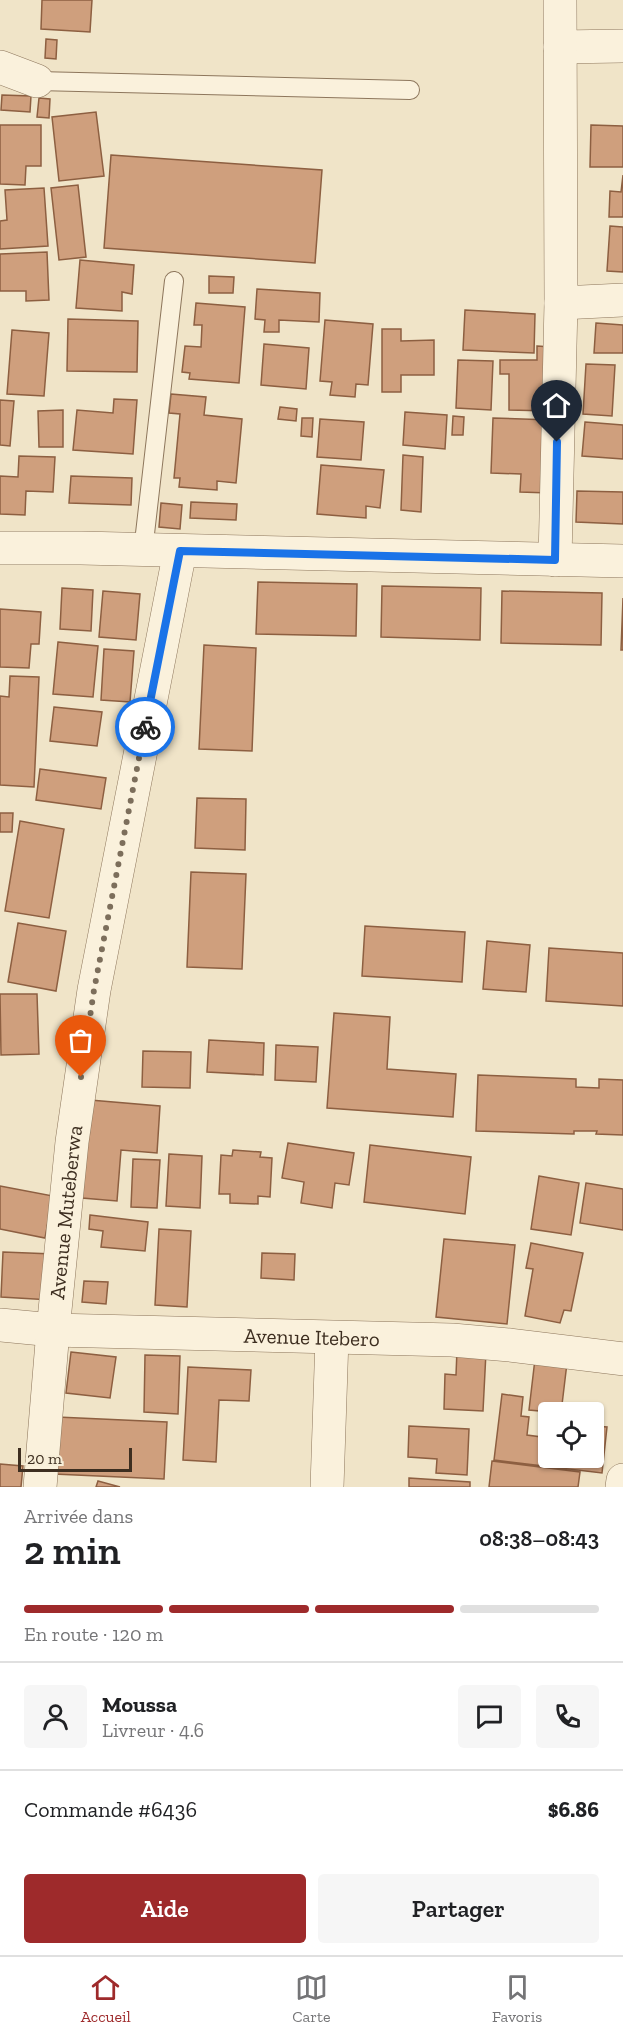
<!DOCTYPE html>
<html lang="fr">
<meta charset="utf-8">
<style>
:root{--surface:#fff;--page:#f6f6f6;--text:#202124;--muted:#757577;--line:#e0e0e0;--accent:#9e2a2b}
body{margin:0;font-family:"Zilla Slab",serif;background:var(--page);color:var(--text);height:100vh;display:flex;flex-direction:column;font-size:22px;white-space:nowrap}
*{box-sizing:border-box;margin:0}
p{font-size:20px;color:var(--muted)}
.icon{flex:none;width:33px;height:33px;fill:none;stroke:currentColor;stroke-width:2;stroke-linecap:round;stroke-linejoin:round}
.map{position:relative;height:1487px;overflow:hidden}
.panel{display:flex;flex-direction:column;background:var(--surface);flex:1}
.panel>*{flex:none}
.tools{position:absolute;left:538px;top:1402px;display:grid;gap:12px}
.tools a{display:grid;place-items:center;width:66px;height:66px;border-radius:6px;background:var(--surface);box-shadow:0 2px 4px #0004;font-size:30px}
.scale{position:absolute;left:18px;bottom:15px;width:114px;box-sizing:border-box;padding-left:6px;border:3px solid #3d2e20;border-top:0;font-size:16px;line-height:21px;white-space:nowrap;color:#3d2e20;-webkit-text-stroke:4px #f7eed8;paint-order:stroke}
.pin{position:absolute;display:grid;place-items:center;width:51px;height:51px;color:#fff;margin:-62px -26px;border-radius:50% 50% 50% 0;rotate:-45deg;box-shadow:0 0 6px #0007}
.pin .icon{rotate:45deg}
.courier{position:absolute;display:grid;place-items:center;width:60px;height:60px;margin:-30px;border:4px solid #1a73e8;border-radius:50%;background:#fff;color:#222;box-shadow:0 2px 8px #0007}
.overview em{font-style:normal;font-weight:600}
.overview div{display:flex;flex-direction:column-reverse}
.overview{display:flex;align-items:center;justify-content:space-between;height:102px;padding:0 24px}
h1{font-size:39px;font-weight:600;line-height:45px}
.bar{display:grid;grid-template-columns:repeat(4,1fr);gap:9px 6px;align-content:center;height:72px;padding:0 24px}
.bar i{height:8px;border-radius:4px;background:var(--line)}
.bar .selected{background:var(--accent)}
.bar p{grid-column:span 4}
.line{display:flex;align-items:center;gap:15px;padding:0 24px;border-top:2px solid var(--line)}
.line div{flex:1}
.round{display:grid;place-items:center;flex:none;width:63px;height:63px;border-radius:6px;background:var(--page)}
.action{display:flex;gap:12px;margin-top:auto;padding:12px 24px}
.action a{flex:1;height:69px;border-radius:6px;background:var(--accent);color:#fff;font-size:24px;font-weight:600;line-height:69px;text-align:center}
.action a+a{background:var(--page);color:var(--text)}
.dock{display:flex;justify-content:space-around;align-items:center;height:84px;border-top:2px solid var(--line);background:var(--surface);font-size:16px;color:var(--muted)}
.dock a{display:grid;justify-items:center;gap:3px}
.dock .selected{color:var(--accent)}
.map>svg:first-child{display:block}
.building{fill:#cf9f7d;stroke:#8d5f41;stroke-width:1.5}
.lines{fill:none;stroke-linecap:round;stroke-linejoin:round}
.service-casing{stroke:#8d765c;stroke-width:20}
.minor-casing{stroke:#8d765c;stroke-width:34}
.tertiary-casing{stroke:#8d765c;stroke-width:34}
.service{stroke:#faf1dc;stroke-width:18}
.minor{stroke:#faf1dc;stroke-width:33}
.tertiary{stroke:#faf1dc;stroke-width:33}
.done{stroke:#7c6e5b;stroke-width:6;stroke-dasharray:0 10.8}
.route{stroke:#1a73e8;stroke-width:8}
.labels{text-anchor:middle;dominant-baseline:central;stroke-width:4.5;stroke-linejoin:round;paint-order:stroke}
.street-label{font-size:21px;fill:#3d2e20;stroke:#f7eed8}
</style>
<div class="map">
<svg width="623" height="1487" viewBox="0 0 623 1487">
<rect width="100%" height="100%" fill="#f0e4c8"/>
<path class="building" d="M 42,0 L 92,0 L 90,32 L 41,29 Z
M 46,39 L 57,40 L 56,59 L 45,58 Z
M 2,95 L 31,96 L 30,112 L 1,110 Z
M 39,98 L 50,99 L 49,118 L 37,117 Z
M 96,112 L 104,176 L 59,181 L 52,117 Z
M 0,125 L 41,125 L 41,166 L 26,166 L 25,185 L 0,184 Z
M 591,125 L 623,126 L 623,167 L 590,167 Z
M 111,155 L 322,170 L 315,263 L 104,248 Z
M 623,175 L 623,217 L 609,217 L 610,191 L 621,192 Z
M 78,185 L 86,257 L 59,260 L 51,188 Z
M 44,188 L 48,246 L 0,249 L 0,221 L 7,220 L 5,190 Z
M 610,226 L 623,227 L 623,272 L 607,271 Z
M 47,252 L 49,300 L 26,301 L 26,291 L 0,291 L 0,254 Z
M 80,260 L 134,265 L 132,294 L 122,292 L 122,311 L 76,308 Z
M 209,276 L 234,277 L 233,293 L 209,293 Z
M 257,289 L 320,293 L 319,322 L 279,320 L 279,332 L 264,332 L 265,320 L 255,319 Z
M 196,303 L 245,307 L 239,383 L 189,379 L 190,373 L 182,372 L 185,346 L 201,347 L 202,325 L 194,325 Z
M 465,310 L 535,314 L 534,353 L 463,350 Z
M 68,319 L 138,321 L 137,372 L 67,371 Z
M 325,320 L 373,324 L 368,385 L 356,384 L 355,397 L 330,395 L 332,382 L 320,381 Z
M 596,323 L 623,325 L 623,353 L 594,353 Z
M 382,329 L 401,329 L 401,341 L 434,340 L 434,375 L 401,375 L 401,392 L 382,392 Z
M 12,330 L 49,333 L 44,396 L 7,394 Z
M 264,344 L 309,348 L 306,389 L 261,385 Z
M 537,346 L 551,347 L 550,411 L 509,410 L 509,374 L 500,374 L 500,360 L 537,360 Z
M 458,360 L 493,361 L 491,410 L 456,408 Z
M 586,364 L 615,365 L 612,416 L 583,414 Z
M 171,394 L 206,397 L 204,415 L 242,419 L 236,483 L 217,481 L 217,490 L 179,487 L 180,478 L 174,478 L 180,414 L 169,413 Z
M 114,399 L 137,400 L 133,454 L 73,450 L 77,410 L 113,413 Z
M 0,400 L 14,401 L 10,446 L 0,445 Z
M 280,407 L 297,409 L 296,421 L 278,419 Z
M 63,410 L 63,447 L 39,447 L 38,411 Z
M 405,412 L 447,415 L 445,449 L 403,445 Z
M 453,416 L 464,417 L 463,435 L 452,435 Z
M 302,418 L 313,418 L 312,437 L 301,436 Z
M 493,418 L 551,420 L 549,493 L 520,492 L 521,474 L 491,473 Z
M 320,419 L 364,422 L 361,460 L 317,457 Z
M 585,422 L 623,425 L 623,459 L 582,456 Z
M 403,455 L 423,457 L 421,512 L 401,510 Z
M 19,456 L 55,457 L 53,492 L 26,491 L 25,515 L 0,514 L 0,476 L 18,477 Z
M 321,465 L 384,470 L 380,508 L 366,506 L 366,518 L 317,514 Z
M 71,476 L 132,478 L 131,505 L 69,503 Z
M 577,491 L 623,492 L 623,524 L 576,522 Z
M 191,502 L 237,504 L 236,520 L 190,518 Z
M 161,503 L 182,505 L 180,529 L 159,527 Z
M 258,582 L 357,584 L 356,636 L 256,634 Z
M 382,586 L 481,588 L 480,640 L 381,637 Z
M 62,588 L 93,590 L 91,631 L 60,629 Z
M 103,591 L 140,594 L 136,640 L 99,637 Z
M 502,591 L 602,593 L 601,645 L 501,643 Z
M 623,598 L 623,650 L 621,650 Z
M 0,609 L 41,612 L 39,644 L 31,644 L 29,668 L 0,667 Z
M 58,642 L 98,646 L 93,697 L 53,694 Z
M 204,645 L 256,648 L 252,751 L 199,749 Z
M 104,649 L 134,651 L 130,702 L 101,700 Z
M 10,676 L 39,677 L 34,787 L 0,785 L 0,696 L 9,697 Z
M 54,707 L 102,712 L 97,746 L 50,741 Z
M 40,769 L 106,778 L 101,809 L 36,800 Z
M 197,798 L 246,799 L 245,850 L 195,848 Z
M 0,813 L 13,813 L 12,832 L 0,832 Z
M 20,821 L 64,829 L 49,918 L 5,911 Z
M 191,872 L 246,874 L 242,969 L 187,967 Z
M 18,923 L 66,931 L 56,991 L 8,982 Z
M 365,926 L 465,932 L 462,982 L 362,976 Z
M 487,941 L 530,945 L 526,992 L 483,989 Z
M 549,948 L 623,953 L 623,1006 L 546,1001 Z
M 0,994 L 37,994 L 39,1054 L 1,1055 Z
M 334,1013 L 390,1017 L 387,1069 L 456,1074 L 453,1117 L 327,1108 Z
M 209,1040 L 264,1043 L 263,1075 L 207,1072 Z
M 276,1045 L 318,1047 L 316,1082 L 275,1080 Z
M 143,1051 L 191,1052 L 190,1088 L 142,1087 Z
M 478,1075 L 576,1079 L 576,1087 L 599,1088 L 599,1079 L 623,1080 L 623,1135 L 596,1134 L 597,1131 L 574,1131 L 574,1134 L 476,1131 Z
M 90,1100 L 160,1106 L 157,1153 L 121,1150 L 117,1201 L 82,1198 Z
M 288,1143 L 354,1153 L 349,1185 L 335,1183 L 332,1208 L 301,1203 L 304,1182 L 282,1178 Z
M 370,1145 L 471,1157 L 465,1214 L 364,1202 Z
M 233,1150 L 261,1152 L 260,1157 L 272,1158 L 270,1197 L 258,1196 L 258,1204 L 230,1203 L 230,1194 L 219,1194 L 221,1155 L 232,1156 Z
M 169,1154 L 202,1156 L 200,1208 L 166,1206 Z
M 133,1159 L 160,1160 L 157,1208 L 131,1207 Z
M 539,1176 L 579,1183 L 571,1235 L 531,1229 Z
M 586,1183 L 623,1189 L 623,1230 L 580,1223 Z
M 0,1186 L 53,1196 L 45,1238 L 0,1229 Z
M 90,1215 L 148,1222 L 145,1251 L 101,1247 L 103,1231 L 89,1229 Z
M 159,1229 L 191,1231 L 187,1307 L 155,1305 Z
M 444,1239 L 515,1245 L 507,1324 L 436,1317 Z
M 531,1243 L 583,1253 L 571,1311 L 564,1310 L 560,1323 L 525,1316 L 533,1269 L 526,1268 Z
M 3,1252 L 53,1254 L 51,1300 L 1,1297 Z
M 262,1253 L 295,1254 L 294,1280 L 261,1278 Z
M 84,1281 L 108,1282 L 106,1304 L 82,1302 Z
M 457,1350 L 486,1352 L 483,1411 L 444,1409 L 445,1374 L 456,1375 Z
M 71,1352 L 116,1357 L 110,1398 L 66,1393 Z
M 145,1355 L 180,1356 L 178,1414 L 144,1412 Z
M 535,1359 L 567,1363 L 561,1413 L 529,1410 Z
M 188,1367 L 251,1370 L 249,1401 L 219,1400 L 216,1462 L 183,1460 Z
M 502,1394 L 523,1397 L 521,1416 L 529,1417 L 527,1435 L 549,1438 L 549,1458 L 594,1458 L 594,1426 L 607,1427 L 602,1473 L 494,1460 Z
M 57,1417 L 167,1422 L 164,1479 L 54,1474 Z
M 409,1426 L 469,1429 L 467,1475 L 436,1473 L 437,1459 L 408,1457 Z
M 492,1461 L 580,1472 L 578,1487 L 489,1487 Z
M 0,1464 L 23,1466 L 21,1487 L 0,1487 Z
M 409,1478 L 470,1482 L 470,1487 L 409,1487 Z
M 98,1481 L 120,1487 L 96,1487 Z"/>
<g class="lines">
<g class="service-casing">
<path id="service" d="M 37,81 L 410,90
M 143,551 L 174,281"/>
</g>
<g class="minor-casing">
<g id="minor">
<path d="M 560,47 L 623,46"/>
<path d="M 0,67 L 37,81"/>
<path d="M 561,303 L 623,300"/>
<path d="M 555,560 L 561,303 L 560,0"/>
<path id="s1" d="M 0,1325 L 53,1330 L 452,1340 L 510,1345 L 623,1359"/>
<path id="s2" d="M 40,1487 L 53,1330 L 72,1142 L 94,990 L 180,551"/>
<path d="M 327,1487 L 332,1338"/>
<path d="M 622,1487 L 623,1480"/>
</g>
</g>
<g class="tertiary-casing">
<path id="tertiary" d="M 0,548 L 81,548 L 623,561"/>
</g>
<use href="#service" class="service"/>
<use href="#minor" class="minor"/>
<use href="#tertiary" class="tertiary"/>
</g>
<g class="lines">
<path class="done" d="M 81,1077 L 94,990 L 145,727"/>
<path class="route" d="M 145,727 L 180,551 L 555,560 L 557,442"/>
</g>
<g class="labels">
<g class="street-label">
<text stroke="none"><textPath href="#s2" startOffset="276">Avenue Muteberwa</textPath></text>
<text stroke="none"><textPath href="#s1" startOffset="312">Avenue Itebero</textPath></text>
</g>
</g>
</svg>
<div class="tools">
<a><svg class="icon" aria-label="locate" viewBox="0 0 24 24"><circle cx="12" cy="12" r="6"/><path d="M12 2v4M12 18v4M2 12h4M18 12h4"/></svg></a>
</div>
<div class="scale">20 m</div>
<div class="pin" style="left:81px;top:1077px;background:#ea580c"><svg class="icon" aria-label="bag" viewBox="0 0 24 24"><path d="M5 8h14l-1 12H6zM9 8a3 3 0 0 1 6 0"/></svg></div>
<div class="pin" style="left:557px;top:442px;background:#1f2937"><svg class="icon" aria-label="home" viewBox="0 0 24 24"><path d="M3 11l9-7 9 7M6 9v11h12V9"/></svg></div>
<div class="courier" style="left:145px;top:727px"><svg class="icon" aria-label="bike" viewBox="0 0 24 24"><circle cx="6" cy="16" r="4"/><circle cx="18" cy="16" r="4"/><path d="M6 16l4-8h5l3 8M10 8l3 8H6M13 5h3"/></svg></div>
</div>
<section class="panel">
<div class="overview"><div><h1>2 min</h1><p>Arrivée dans</p></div><em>08:38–08:43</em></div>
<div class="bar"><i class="selected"></i><i class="selected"></i><i class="selected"></i><i></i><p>En route · 120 m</p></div>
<div class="line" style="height:108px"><a class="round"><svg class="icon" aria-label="person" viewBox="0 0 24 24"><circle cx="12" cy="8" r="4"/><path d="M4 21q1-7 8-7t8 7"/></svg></a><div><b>Moussa</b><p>Livreur · 4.6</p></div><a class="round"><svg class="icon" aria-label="chat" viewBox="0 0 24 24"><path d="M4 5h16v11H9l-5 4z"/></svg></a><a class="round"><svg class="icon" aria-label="phone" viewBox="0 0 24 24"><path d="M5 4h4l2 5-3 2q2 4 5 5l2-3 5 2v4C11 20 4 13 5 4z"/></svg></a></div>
<div class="line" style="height:78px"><div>Commande #6436</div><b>$6.86</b></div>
<div class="action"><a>Aide</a><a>Partager</a></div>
</section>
<nav class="dock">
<a class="selected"><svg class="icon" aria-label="home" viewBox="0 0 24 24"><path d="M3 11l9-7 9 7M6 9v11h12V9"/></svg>Accueil</a>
<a><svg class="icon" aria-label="map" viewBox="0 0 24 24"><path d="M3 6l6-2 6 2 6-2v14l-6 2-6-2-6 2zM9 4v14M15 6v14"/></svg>Carte</a>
<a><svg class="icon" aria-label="saved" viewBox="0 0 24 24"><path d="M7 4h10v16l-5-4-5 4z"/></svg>Favoris</a>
</nav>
